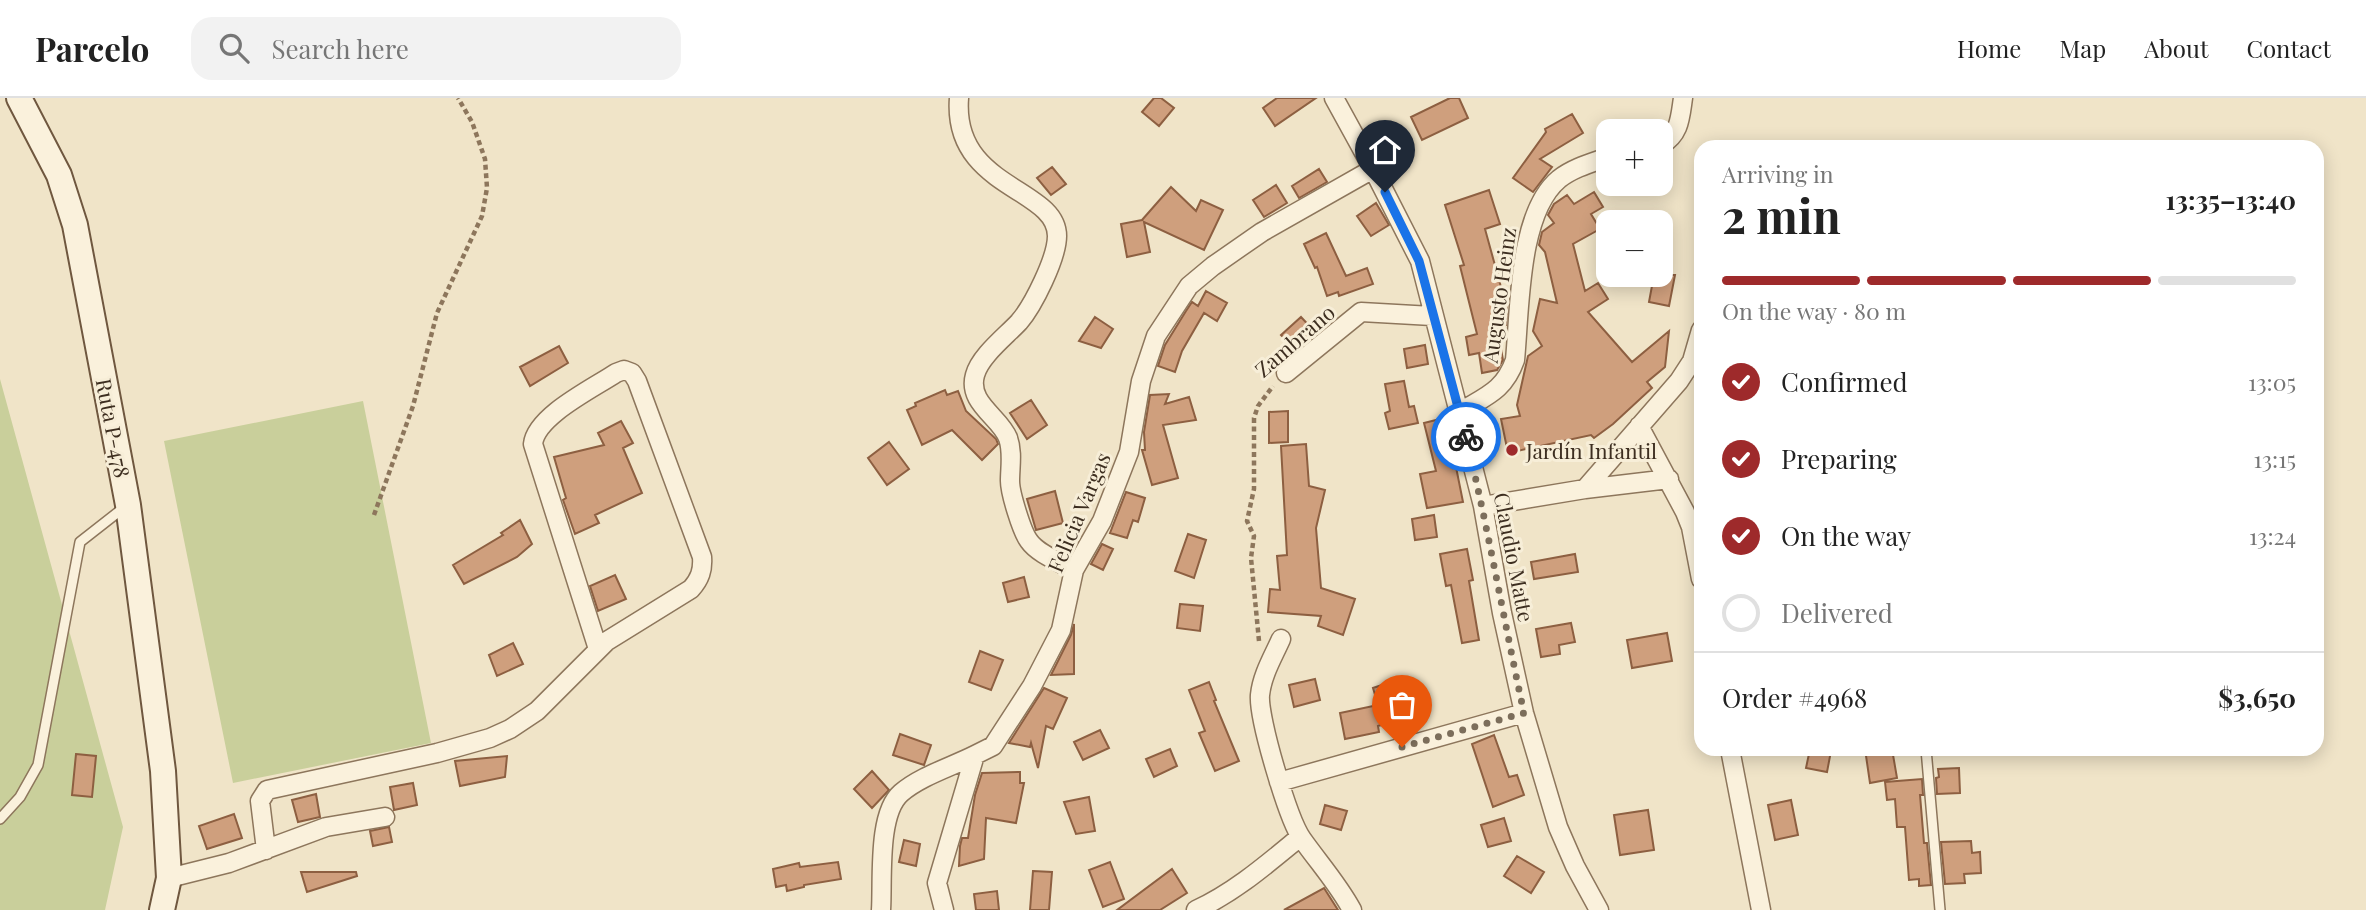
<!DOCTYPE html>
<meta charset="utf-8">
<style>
:root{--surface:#fff;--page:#f2f2f2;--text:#222;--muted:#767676;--line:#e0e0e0;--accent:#9e2a2b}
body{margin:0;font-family:"Playfair Display",serif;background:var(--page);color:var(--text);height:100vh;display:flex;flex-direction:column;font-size:26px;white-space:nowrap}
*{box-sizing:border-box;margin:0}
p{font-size:23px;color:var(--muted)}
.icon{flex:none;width:38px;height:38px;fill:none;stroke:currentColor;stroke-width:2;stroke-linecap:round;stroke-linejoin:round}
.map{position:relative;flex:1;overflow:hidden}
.panel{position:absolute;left:1694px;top:42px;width:630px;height:616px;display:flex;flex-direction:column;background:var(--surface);border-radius:21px;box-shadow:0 4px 18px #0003}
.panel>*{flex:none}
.fabs{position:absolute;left:1596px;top:21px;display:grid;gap:14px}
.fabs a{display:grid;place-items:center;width:77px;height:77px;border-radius:14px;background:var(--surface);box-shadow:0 4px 18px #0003;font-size:35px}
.pin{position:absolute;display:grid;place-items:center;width:60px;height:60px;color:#fff;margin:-72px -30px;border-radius:50% 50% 50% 0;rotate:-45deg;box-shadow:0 0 7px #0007}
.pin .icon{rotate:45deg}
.courier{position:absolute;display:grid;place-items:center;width:70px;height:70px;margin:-35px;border:5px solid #1a73e8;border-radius:50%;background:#fff;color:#222;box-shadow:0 2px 9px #0007}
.headline em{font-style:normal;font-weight:700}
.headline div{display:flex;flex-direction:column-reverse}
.headline{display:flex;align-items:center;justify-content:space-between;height:119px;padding:0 28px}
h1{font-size:46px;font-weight:700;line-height:52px}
.bar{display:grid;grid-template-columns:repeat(4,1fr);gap:10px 7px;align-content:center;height:84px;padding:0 28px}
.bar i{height:9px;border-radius:5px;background:var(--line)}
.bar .active{background:var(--accent)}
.bar p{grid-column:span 4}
.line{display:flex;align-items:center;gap:18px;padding:0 28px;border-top:2px solid var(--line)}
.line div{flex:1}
ol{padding:0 28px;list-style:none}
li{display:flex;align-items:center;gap:21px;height:77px}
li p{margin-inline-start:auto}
li .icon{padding:7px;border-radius:50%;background:var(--accent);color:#fff;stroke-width:4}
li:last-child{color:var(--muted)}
li i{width:38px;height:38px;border:4px solid var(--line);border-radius:50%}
header{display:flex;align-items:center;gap:42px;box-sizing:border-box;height:98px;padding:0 35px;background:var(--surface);border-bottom:2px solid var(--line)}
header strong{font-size:33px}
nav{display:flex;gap:38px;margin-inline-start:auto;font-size:24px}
.search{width:490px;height:63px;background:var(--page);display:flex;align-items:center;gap:18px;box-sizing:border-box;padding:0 24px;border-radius:21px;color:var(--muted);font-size:26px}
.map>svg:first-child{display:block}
.green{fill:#c9cf9b}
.building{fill:#cf9f7d;stroke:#8d5f41;stroke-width:2}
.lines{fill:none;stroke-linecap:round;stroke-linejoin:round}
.lane-casing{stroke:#8d765c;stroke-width:12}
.street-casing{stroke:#8d765c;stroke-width:21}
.secondary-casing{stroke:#6f573f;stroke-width:28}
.path{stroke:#8d765c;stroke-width:4.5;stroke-dasharray:5 3.5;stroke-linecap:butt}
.lane{stroke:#faf1dc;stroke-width:9}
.street{stroke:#faf1dc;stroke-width:18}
.secondary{stroke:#faf1dc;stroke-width:24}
.done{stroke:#7c6e5b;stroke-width:7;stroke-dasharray:0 12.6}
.route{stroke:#1a73e8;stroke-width:9}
.poi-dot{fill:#9e2a2b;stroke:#f7eed8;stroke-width:2.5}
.labels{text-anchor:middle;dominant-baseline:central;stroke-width:6;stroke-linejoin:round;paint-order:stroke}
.street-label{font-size:21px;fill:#3d2e20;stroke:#f7eed8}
.poi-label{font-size:21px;fill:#3d2e20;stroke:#f7eed8;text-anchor:start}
</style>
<header>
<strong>Parcelo</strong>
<div class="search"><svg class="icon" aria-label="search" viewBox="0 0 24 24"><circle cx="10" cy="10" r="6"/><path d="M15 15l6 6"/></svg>Search here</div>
<nav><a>Home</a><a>Map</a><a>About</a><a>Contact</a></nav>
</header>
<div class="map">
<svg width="2366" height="812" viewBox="0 0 2366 812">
<rect width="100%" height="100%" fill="#f0e4c8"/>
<path class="green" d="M 0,281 L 123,729 L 105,812 L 0,812 Z
M 363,303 L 431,645 L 233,685 L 164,343 Z"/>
<path class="building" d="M 1154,0 L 1161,0 L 1174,10 L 1159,28 L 1142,14 Z
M 1277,0 L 1316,0 L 1275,28 L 1263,10 Z
M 1450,0 L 1459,0 L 1468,20 L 1422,42 L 1411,19 Z
M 1572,16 L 1583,35 L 1540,61 L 1552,69 L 1533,94 L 1513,80 L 1546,34 L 1545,31 Z
M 1052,69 L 1066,86 L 1051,97 L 1037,80 Z
M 1319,71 L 1327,84 L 1299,100 L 1292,88 Z
M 1276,87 L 1287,105 L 1264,119 L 1253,102 Z
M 1171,89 L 1196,113 L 1201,102 L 1223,112 L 1204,152 L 1144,124 L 1150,154 L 1127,159 L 1121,126 L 1142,122 Z
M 1489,92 L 1500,126 L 1485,131 L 1507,211 L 1506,227 L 1497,229 L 1503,262 L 1497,272 L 1482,275 L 1479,255 L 1469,257 L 1466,239 L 1477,236 L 1460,168 L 1464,167 L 1445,107 Z
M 1594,94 L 1603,109 L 1591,116 L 1600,131 L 1573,146 L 1585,193 L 1598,185 L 1608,201 L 1588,214 L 1632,264 L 1669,233 L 1665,269 L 1647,284 L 1652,290 L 1613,326 L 1594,340 L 1591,337 L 1508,355 L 1501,321 L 1520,318 L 1517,307 L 1528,258 L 1542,248 L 1533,233 L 1540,201 L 1557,205 L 1545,154 L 1539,147 L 1542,134 L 1554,125 L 1548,117 L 1554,106 L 1567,97 L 1574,106 Z
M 1376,105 L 1389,127 L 1371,138 L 1357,118 Z
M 1326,135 L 1346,178 L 1367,170 L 1373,186 L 1339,198 L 1338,194 L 1327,198 L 1317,169 L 1315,170 L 1304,146 Z
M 1654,177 L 1675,177 L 1669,208 L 1649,204 Z
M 1206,193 L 1227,205 L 1217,223 L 1204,215 L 1182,253 L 1175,274 L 1158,268 L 1165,247 L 1186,213 L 1192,204 L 1198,208 Z
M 1095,219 L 1113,231 L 1101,250 L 1079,243 Z
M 1301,219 L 1315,234 L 1296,252 L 1281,237 Z
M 1425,247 L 1428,266 L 1407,270 L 1404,251 Z
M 559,248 L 568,265 L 530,288 L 520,269 Z
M 1404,283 L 1409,309 L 1414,308 L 1418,325 L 1389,331 L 1385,315 L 1390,313 L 1385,286 Z
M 945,292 L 947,297 L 958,293 L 966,313 L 996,341 L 998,346 L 982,362 L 952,332 L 922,347 L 907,312 L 916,308 L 915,305 Z
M 1169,296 L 1165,306 L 1189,299 L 1196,322 L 1163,327 L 1178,380 L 1152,387 L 1142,352 L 1145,352 L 1144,334 L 1150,297 Z
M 1031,302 L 1047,327 L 1027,341 L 1010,315 Z
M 1288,313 L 1288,344 L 1269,345 L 1269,314 Z
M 1440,321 L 1453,370 L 1456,369 L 1463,404 L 1427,410 L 1420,376 L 1436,373 L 1424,325 Z
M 621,323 L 633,345 L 623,350 L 642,395 L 595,417 L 599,425 L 575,436 L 563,402 L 566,400 L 554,359 L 604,347 L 598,335 Z
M 889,344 L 909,371 L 887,387 L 868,360 Z
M 1306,346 L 1309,388 L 1325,392 L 1316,430 L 1321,490 L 1355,501 L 1343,537 L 1318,528 L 1321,518 L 1268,514 L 1270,491 L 1280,492 L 1277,458 L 1287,457 L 1281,348 Z
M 1055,393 L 1063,425 L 1036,432 L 1027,401 Z
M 1126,394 L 1145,400 L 1138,424 L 1133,422 L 1127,440 L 1110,435 Z
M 1434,417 L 1437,439 L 1415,442 L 1412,421 Z
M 520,422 L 532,446 L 517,459 L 464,486 L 453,467 L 503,437 L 501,435 Z
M 1188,436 L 1206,442 L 1194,480 L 1175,473 Z
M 1102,446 L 1113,451 L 1103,472 L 1091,466 Z
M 1467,451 L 1473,482 L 1469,483 L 1479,542 L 1462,545 L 1451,487 L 1446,488 L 1440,456 Z
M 1575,456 L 1578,474 L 1534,481 L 1531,464 Z
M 615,477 L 626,501 L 598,513 L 590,488 Z
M 1024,479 L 1029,499 L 1008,504 L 1003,485 Z
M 1180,506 L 1203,508 L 1200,533 L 1177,530 Z
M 1571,525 L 1575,544 L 1559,547 L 1560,556 L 1541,559 L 1536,531 Z
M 1074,526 L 1074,576 L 1051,577 L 1071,537 Z
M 1667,535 L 1672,563 L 1632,570 L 1627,542 Z
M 513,545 L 523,566 L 497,578 L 489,557 Z
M 980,553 L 1003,562 L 991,592 L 969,584 Z
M 1315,581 L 1320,602 L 1294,609 L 1289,587 Z
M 1397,582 L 1408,619 L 1378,628 L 1379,634 L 1345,641 L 1340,615 L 1378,607 L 1373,590 Z
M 1209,584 L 1216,602 L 1214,603 L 1239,663 L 1215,673 L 1199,635 L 1205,633 L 1189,592 Z
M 1044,590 L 1067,600 L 1053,631 L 1046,628 L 1038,670 L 1031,645 L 1030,649 L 1009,645 Z
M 1100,632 L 1109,650 L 1083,662 L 1074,644 Z
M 900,636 L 931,647 L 924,667 L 893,657 Z
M 1494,637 L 1509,679 L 1517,677 L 1524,697 L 1493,709 L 1472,646 Z
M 1170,651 L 1177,668 L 1154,679 L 1146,661 Z
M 1810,651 L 1831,653 L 1827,674 L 1806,670 Z
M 1865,651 L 1892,651 L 1897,680 L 1870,685 Z
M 76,656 L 96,658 L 92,699 L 72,697 Z
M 507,658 L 505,679 L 460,688 L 455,663 Z
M 1959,670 L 1960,695 L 1937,696 L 1936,680 L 1939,679 L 1938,671 Z
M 872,673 L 889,692 L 872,710 L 854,691 Z
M 1020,674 L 1020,685 L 1024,685 L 1016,725 L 986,720 L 984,761 L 959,768 L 960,748 L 962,740 L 968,740 L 975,697 L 982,675 Z
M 1922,681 L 1923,697 L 1920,697 L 1924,745 L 1927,745 L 1931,787 L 1919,788 L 1919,781 L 1909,782 L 1905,729 L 1897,729 L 1895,701 L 1887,702 L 1885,684 Z
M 413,685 L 417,707 L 394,712 L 390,689 Z
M 316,696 L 320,719 L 298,724 L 292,702 Z
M 1089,699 L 1095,733 L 1076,736 L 1064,704 Z
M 1791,702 L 1798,737 L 1775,742 L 1768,707 Z
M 1325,707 L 1347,713 L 1341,732 L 1320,726 Z
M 1648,712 L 1654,752 L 1620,757 L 1614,717 Z
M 234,716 L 242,740 L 207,751 L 199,728 Z
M 1504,720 L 1511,743 L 1488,749 L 1481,727 Z
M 389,729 L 392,744 L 373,748 L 370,733 Z
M 904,742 L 920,746 L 916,768 L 899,764 Z
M 1971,743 L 1972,755 L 1980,754 L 1981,775 L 1964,776 L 1965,785 L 1945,786 L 1941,744 Z
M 1517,758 L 1544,774 L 1531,795 L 1504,778 Z
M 838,764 L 841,781 L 804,787 L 804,789 L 787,793 L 786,787 L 776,789 L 773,771 L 799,765 L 800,769 Z
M 1110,764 L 1124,801 L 1103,809 L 1089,772 Z
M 1172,771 L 1187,795 L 1160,812 L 1117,812 Z
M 1033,773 L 1052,774 L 1049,812 L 1030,812 Z
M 301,774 L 356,774 L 357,778 L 307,794 Z
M 1324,790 L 1338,812 L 1284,812 Z
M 997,793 L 999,812 L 976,812 L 974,796 Z"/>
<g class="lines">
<g class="lane-casing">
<path id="lane" d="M 1926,651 L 1940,812
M 0,721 L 20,699 L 38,667 L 80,444 L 126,408"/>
</g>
<g class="street-casing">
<path id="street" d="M 959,0 C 952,91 1057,89 1057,138 C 1057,160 1033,208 1019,224 C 1006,238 980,258 975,277 C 967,305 1000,319 1008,340 C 1013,354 1010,369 1010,383 C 1010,395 1022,434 1029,443 C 1038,456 1060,464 1074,472
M 1334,0 L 1373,71 L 1420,163 L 1483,408 L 1502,515 L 1524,615 L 1558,729 L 1575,768 L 1599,812
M 1661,47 C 1680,36 1680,20 1683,0
M 1286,275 L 1361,214 L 1432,218
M 1460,314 C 1486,298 1504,293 1515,262 C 1520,212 1518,115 1559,81 C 1573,70 1591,65 1608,59
M 1639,328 L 1685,414 L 1691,429 L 1701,481
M 1585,391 L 1679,283 L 1692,263 L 1701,232
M 1483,408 L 1585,391 L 1669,381
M 1281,541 C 1273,559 1262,577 1260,597 C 1258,620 1288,721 1302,741 C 1319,765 1338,786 1352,812
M 1730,651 L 1761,812
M 1279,684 L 1524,615
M 266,752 L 260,703 L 267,692 L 437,655 L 490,640 L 510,631 L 537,613 L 607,543 L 691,491 C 700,481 703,472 702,459 L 637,283 L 632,275 L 624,272 L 616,275 C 592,291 536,318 533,346 L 598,551
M 169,780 L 229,765 L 326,729 L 385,719
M 881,812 C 883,782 877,716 901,695 C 921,678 951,669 975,657
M 944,812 L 937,785 L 975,657 L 993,648 L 1032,588 L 1061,532 L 1074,472 L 1102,423 L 1129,354 L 1141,283 L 1156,238 L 1189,188 L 1213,168 L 1262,134 L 1373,71
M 1196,812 C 1235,794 1267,766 1300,739"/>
</g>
<g class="secondary-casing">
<path id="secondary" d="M 19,0 L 59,77 L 75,127 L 128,407 L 163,673 L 169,780 L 162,812"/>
</g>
<path class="path" d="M 374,417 L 413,308 L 437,215 L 482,118 L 487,90 L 485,61 L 472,24 L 458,0
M 1259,543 L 1251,460 L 1254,438 L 1247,423 L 1254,391 L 1254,320 L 1258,308 L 1273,288"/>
<use href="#lane" class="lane"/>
<use href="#street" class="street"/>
<use href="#secondary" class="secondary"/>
</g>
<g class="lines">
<path class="done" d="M 1402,649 L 1524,615 C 1504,523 1488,430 1466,339"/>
<path class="route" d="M 1385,94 L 1419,163 L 1466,339"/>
</g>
<circle class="poi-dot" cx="1512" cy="352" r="7"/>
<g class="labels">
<g class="street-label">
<text transform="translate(1498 197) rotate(-82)">Augusto Heinz</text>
<text transform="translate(1294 242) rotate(-41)">Zambrano</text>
<text transform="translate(114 330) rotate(79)">Ruta P-478</text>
<text transform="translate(1078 414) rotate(-67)">Felicia Vargas</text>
<text transform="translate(1515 459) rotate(79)">Claudio Matte</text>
</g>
<g class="poi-label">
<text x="1526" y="352">Jardín Infantil</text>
</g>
</g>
</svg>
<div class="fabs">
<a>+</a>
<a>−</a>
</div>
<div class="pin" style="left:1402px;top:649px;background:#ea580c"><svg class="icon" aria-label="bag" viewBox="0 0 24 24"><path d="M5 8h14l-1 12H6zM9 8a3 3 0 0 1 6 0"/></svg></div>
<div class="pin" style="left:1385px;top:94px;background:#1f2937"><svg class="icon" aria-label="home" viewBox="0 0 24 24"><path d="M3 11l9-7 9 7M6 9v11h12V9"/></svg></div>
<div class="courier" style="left:1466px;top:339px"><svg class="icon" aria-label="bike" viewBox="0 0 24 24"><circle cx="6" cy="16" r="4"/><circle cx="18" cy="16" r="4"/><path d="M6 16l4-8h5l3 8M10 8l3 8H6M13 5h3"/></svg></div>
<section class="panel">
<div class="headline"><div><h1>2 min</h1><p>Arriving in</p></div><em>13:35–13:40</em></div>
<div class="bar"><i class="active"></i><i class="active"></i><i class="active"></i><i></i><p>On the way · 80 m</p></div>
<ol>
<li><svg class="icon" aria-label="check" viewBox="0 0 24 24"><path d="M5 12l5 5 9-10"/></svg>Confirmed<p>13:05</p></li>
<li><svg class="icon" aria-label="check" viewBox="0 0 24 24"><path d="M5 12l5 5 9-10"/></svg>Preparing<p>13:15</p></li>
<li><svg class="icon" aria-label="check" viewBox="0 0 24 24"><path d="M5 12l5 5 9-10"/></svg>On the way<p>13:24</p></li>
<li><i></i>Delivered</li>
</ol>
<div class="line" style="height:91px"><div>Order #4968</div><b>$3,650</b></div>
</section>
</div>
